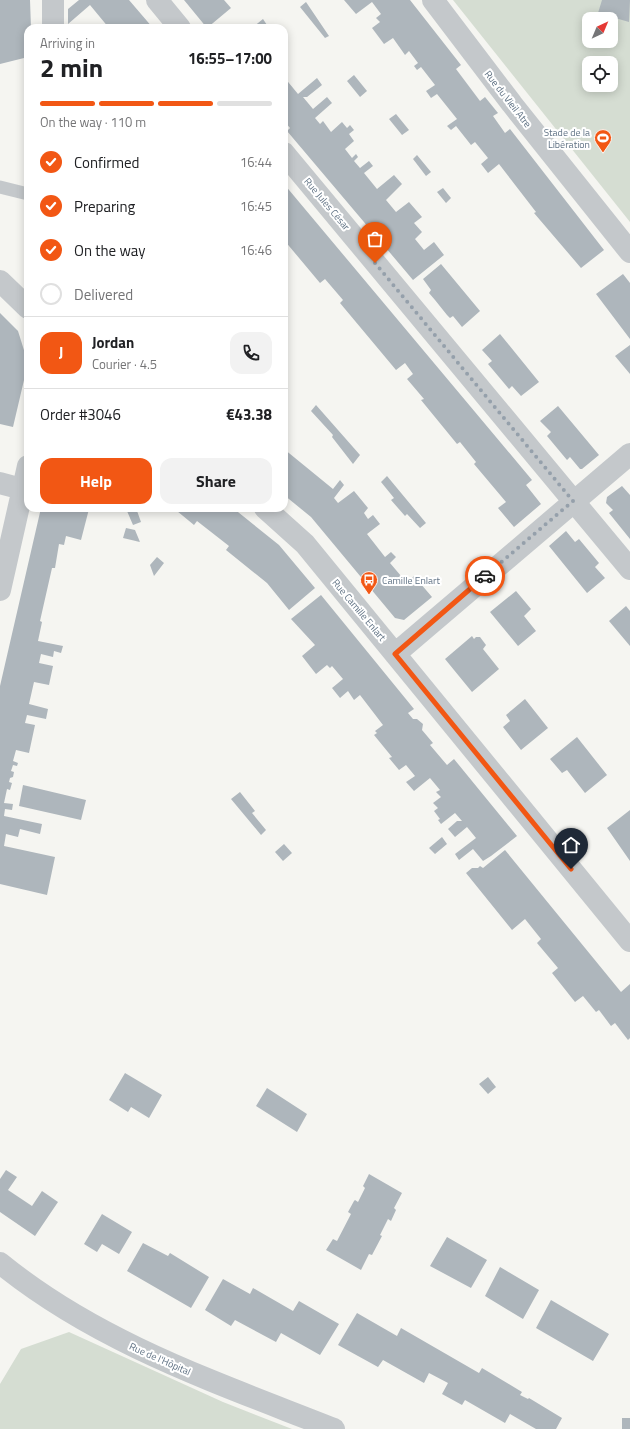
<!DOCTYPE html>
<meta charset="utf-8">
<style>
:root{--surface:#fff;--page:#f2f2f2;--text:#202124;--muted:#757577;--line:#e0e0e0;--accent:#f25714}
body{margin:0;font-family:"Titillium Web",sans-serif;background:var(--page);color:var(--text);height:100vh;display:flex;flex-direction:column;font-size:15px;white-space:nowrap}
*{box-sizing:border-box;margin:0}
p{font-size:13px;color:var(--muted)}
.icon{flex:none;width:22px;height:22px;fill:none;stroke:currentColor;stroke-width:2;stroke-linecap:round;stroke-linejoin:round}
.map{position:relative;flex:1;overflow:hidden}
.sheet{position:absolute;left:24px;top:24px;width:264px;height:488px;display:flex;flex-direction:column;background:var(--surface);border-radius:12px;box-shadow:0 2px 10px #0003}
.sheet>*{flex:none}
.needle{width:26px;rotate:44deg}
.controls{position:absolute;left:582px;top:12px;display:grid;gap:8px}
.controls a{display:grid;place-items:center;width:36px;height:36px;border-radius:8px;background:var(--surface);box-shadow:0 2px 10px #0003;font-size:20px}
.pin{position:absolute;display:grid;place-items:center;width:34px;height:34px;color:#fff;margin:-41px -17px;border-radius:50% 50% 50% 0;rotate:-45deg;box-shadow:0 0 4px #0007}
.pin .icon{rotate:45deg}
.courier{position:absolute;display:grid;place-items:center;width:40px;height:40px;margin:-20px;border:3px solid #f25714;border-radius:50%;background:#fff;color:#222;box-shadow:0 1px 5px #0007}
.summary em{font-style:normal;font-weight:700}
.summary div{display:flex;flex-direction:column-reverse}
.summary{display:flex;align-items:center;justify-content:space-between;height:68px;padding:0 16px}
h1{font-size:26px;font-weight:700;line-height:30px}
.bar{display:grid;grid-template-columns:repeat(4,1fr);gap:6px 4px;align-content:center;height:48px;padding:0 16px}
.bar i{height:5px;border-radius:3px;background:var(--line)}
.bar .on{background:var(--accent)}
.bar p{grid-column:span 4}
.line{display:flex;align-items:center;gap:10px;padding:0 16px;border-top:1px solid var(--line)}
.line div{flex:1}
.round{display:grid;place-items:center;flex:none;width:42px;height:42px;border-radius:12px;background:var(--page)}
ol{padding:0 16px;list-style:none}
li{display:flex;align-items:center;gap:12px;height:44px}
li p{margin-inline-start:auto}
li .icon{padding:4px;border-radius:50%;background:var(--accent);color:#fff;stroke-width:4}
li:last-child{color:var(--muted)}
li i{width:22px;height:22px;border:2px solid var(--line);border-radius:50%}
.cta{display:flex;gap:8px;margin-top:auto;padding:8px 16px}
.cta a{flex:1;height:46px;border-radius:12px;background:var(--accent);color:#fff;font-size:16px;font-weight:700;line-height:46px;text-align:center}
.cta a+a{background:var(--page);color:var(--text)}
.map>svg:first-child{display:block}
.green{fill:#d5ddd2;fill-rule:evenodd}
.building{fill:#aeb6bc}
.lines{fill:none;stroke-linecap:round;stroke-linejoin:round}
.service{stroke:#c4c8cb;stroke-width:13}
.minor{stroke:#c4c8cb;stroke-width:22}
.tertiary{stroke:#c4c8cb;stroke-width:22}
.done{stroke:#95a0ab;stroke-width:4;stroke-dasharray:0 7.2}
.route{stroke:#f25714;stroke-width:5}
.labels{text-anchor:middle;dominant-baseline:central;stroke-width:4;stroke-linejoin:round;paint-order:stroke}
.street-label{font-size:10px;fill:#617385;stroke:#fff}
.poi-label{font-size:10px;fill:#617385;stroke:#fff;text-anchor:end}
</style>
<div class="map">
<svg width="630" height="1429" viewBox="0 0 630 1429">
<rect width="100%" height="100%" fill="#f5f5f1"/>
<path class="green" d="M 453,0 L 630,0 L 630,222 ZM 589,19 L 611,19 L 611,41 L 589,41 ZM 589,63 L 611,63 L 611,85 L 589,85 Z
M 69,1332 L 223,1402 L 292,1429 L 0,1429 L 0,1384 L 21,1349 Z"/>
<path class="building" d="M 0,0 L 30,0 L 31,28 L 28,28 L 28,57 L 0,64 Z
M 79,0 L 129,0 L 153,28 L 109,28 L 90,5 L 68,24 L 68,9 Z
M 184,0 L 224,0 L 231,8 L 207,28 Z
M 344,0 L 410,0 L 461,65 L 456,69 L 480,101 L 485,97 L 498,113 L 493,116 L 505,133 L 510,129 L 604,250 L 581,268 L 534,213 L 536,212 L 499,164 L 488,173 L 481,164 L 488,158 L 475,142 L 471,145 L 456,126 L 451,130 L 447,126 L 457,119 L 437,94 L 431,98 L 426,91 L 435,85 L 421,67 L 417,70 L 414,66 L 418,63 L 409,51 L 405,55 L 393,38 L 384,44 L 372,28 L 380,22 L 376,18 L 381,14 L 372,2 L 356,14 Z
M 602,0 L 630,0 L 629,22 L 598,13 Z
M 306,2 L 329,36 L 325,38 L 300,7 Z
M 263,19 L 267,25 L 264,28 L 252,28 Z
M 354,75 L 367,91 L 360,97 L 347,81 Z
M 284,77 L 298,94 L 317,78 L 322,85 L 307,97 L 303,97 L 313,109 L 327,97 L 332,103 L 315,118 L 320,124 L 323,121 L 331,132 L 342,122 L 347,128 L 350,125 L 354,130 L 349,134 L 354,141 L 345,149 L 352,158 L 356,154 L 358,157 L 354,161 L 360,168 L 369,161 L 373,166 L 364,173 L 377,189 L 394,175 L 402,184 L 386,200 L 396,212 L 409,202 L 422,217 L 414,223 L 422,232 L 415,239 L 424,250 L 434,242 L 444,255 L 413,280 L 287,131 L 290,128 L 284,121 Z
M 396,114 L 409,130 L 402,135 L 389,119 Z
M 417,155 L 431,172 L 426,176 L 413,159 Z
M 284,184 L 532,480 L 526,485 L 541,504 L 514,527 L 498,508 L 506,502 L 474,464 L 476,462 L 460,442 L 457,444 L 421,400 L 424,399 L 407,379 L 413,374 L 405,363 L 396,370 L 340,303 L 343,300 L 325,279 L 320,283 L 284,240 Z
M 443,188 L 451,198 L 446,203 L 437,192 Z
M 441,264 L 480,311 L 462,327 L 453,316 L 450,318 L 447,315 L 435,300 L 429,293 L 431,290 L 423,279 Z
M 623,274 L 630,283 L 630,339 L 596,294 Z
M 0,313 L 18,331 L 28,363 L 13,427 L 0,424 Z
M 500,334 L 539,382 L 521,396 L 512,386 L 509,389 L 488,364 L 492,361 L 482,350 Z
M 630,345 L 630,374 L 615,356 Z
M 316,405 L 360,455 L 353,464 L 332,437 L 333,435 L 311,411 Z
M 558,406 L 599,455 L 582,469 L 580,469 L 570,457 L 567,460 L 547,436 L 551,432 L 540,421 Z
M 284,449 L 333,489 L 340,480 L 344,485 L 334,498 L 338,503 L 354,491 L 368,508 L 364,513 L 368,519 L 373,515 L 380,524 L 367,534 L 385,557 L 391,552 L 396,557 L 390,563 L 407,583 L 414,576 L 432,597 L 404,620 L 395,618 L 311,517 L 284,495 Z
M 387,476 L 426,523 L 420,528 L 407,514 L 405,516 L 391,500 L 394,498 L 381,482 Z
M 622,486 L 630,495 L 630,539 L 609,513 L 613,510 L 606,503 L 607,497 Z
M 41,508 L 89,509 L 81,540 L 66,536 L 64,545 L 59,544 L 55,568 L 52,568 L 40,621 L 42,622 L 38,641 L 63,646 L 61,653 L 54,651 L 53,657 L 41,654 L 39,663 L 53,666 L 49,685 L 34,682 L 29,704 L 48,709 L 46,719 L 27,715 L 25,723 L 35,725 L 29,753 L 16,750 L 13,761 L 18,763 L 17,766 L 13,765 L 11,771 L 14,772 L 13,777 L 10,778 L 9,782 L 12,783 L 10,790 L 7,789 L 4,803 L 13,804 L 12,810 L 5,809 L 4,816 L 42,824 L 40,834 L 20,829 L 18,837 L 6,834 L 4,846 L 55,857 L 47,895 L 0,884 L 0,686 Z
M 133,508 L 136,508 L 141,522 L 133,525 L 127,511 Z
M 180,508 L 233,508 L 279,545 L 315,588 L 289,610 L 267,583 L 226,550 L 229,546 L 197,521 L 194,525 L 177,511 Z
M 126,528 L 135,530 L 140,542 L 123,538 Z
M 566,531 L 575,542 L 579,539 L 599,563 L 595,567 L 605,578 L 587,593 L 549,546 Z
M 157,557 L 164,563 L 154,576 L 150,565 Z
M 516,591 L 531,609 L 524,616 L 536,631 L 518,646 L 490,612 Z
M 321,595 L 414,709 L 408,713 L 413,719 L 417,719 L 423,724 L 422,730 L 433,743 L 430,745 L 447,765 L 454,759 L 517,836 L 491,856 L 483,861 L 473,849 L 459,860 L 455,854 L 476,838 L 467,827 L 455,837 L 448,829 L 457,821 L 462,821 L 455,813 L 441,824 L 438,820 L 440,819 L 434,811 L 438,808 L 433,803 L 441,797 L 436,792 L 440,790 L 430,778 L 414,791 L 406,782 L 415,776 L 406,765 L 399,770 L 389,758 L 392,757 L 374,735 L 377,733 L 375,731 L 383,725 L 360,695 L 354,700 L 348,691 L 340,698 L 332,688 L 343,679 L 332,666 L 330,668 L 327,665 L 316,674 L 302,656 L 315,645 L 291,619 Z
M 626,606 L 630,611 L 630,646 L 609,621 Z
M 472,636 L 474,639 L 476,637 L 480,637 L 486,645 L 483,649 L 499,669 L 472,692 L 445,659 Z
M 525,699 L 548,728 L 521,750 L 503,727 L 510,721 L 506,715 Z
M 577,737 L 607,775 L 585,793 L 567,770 L 562,773 L 550,759 Z
M 23,785 L 86,800 L 81,820 L 19,806 Z
M 240,792 L 255,811 L 252,813 L 266,830 L 261,835 L 231,799 Z
M 630,810 L 630,861 L 607,828 Z
M 442,837 L 447,844 L 435,854 L 429,848 Z
M 284,844 L 292,853 L 283,861 L 275,852 Z
M 505,850 L 621,992 L 630,984 L 630,1038 L 628,1040 L 615,1023 L 611,1026 L 599,1010 L 596,1012 L 583,996 L 575,1002 L 552,973 L 558,968 L 537,943 L 541,939 L 525,919 L 512,930 L 466,873 L 472,868 L 478,868 L 480,866 L 483,868 Z
M 125,1073 L 162,1095 L 149,1118 L 131,1107 L 128,1112 L 109,1100 Z
M 488,1077 L 496,1087 L 488,1094 L 479,1084 Z
M 267,1088 L 307,1114 L 297,1132 L 256,1106 Z
M 6,1170 L 17,1177 L 8,1190 L 32,1206 L 42,1191 L 58,1202 L 35,1236 L 0,1212 L 0,1179 Z
M 369,1174 L 402,1193 L 394,1208 L 396,1210 L 391,1221 L 388,1219 L 380,1235 L 382,1236 L 372,1255 L 369,1254 L 361,1270 L 326,1250 L 333,1239 L 337,1241 L 351,1214 L 348,1212 L 354,1201 L 355,1200 L 358,1202 L 365,1188 L 363,1186 Z
M 102,1214 L 132,1232 L 119,1254 L 102,1244 L 97,1252 L 84,1244 Z
M 447,1237 L 487,1260 L 471,1288 L 430,1266 Z
M 143,1243 L 168,1256 L 170,1253 L 209,1277 L 191,1308 L 127,1271 Z
M 500,1267 L 539,1290 L 523,1319 L 485,1296 Z
M 223,1279 L 250,1294 L 253,1288 L 293,1311 L 299,1301 L 339,1324 L 320,1355 L 281,1333 L 276,1342 L 235,1320 L 231,1326 L 205,1310 Z
M 551,1300 L 609,1334 L 593,1361 L 536,1328 Z
M 357,1313 L 397,1336 L 401,1328 L 479,1373 L 482,1368 L 522,1392 L 520,1395 L 528,1399 L 529,1398 L 562,1418 L 556,1429 L 536,1429 L 510,1414 L 505,1423 L 465,1400 L 462,1405 L 442,1394 L 448,1383 L 429,1373 L 424,1383 L 383,1360 L 378,1367 L 338,1345 Z
M 622,1418 L 630,1418 L 630,1429 L 622,1429 Z"/>
<g class="lines">
<path class="service" d="M 0,187 L 28,194"/>
<path class="minor" d="M 157,0 L 180,28
M 433,0 L 512,104 L 630,252
M 53,28 L 53,0
M 284,153 L 630,569
M 0,281 L 28,308
M 0,483 L 22,489
M 265,508 L 305,544 L 630,941
M 0,590 L 28,466
M 395,654 L 630,454"/>
<path class="tertiary" d="M 0,1263 C 98,1343 218,1383 334,1429"/>
</g>
<g class="lines">
<path class="done" d="M 375,263 L 573,501 L 485,576"/>
<path class="route" d="M 485,576 L 395,654 L 571,869"/>
</g>
<defs>
<g id="stadium-pin" transform="scale(0.9)"><path d="M0 17L-7.5 6A9.5 9.5 0 1 1 7.5 6Z" fill="#f25714" stroke="#fff"/><path d="M0-5a6.5 5 0 1 0 0 10a6.5 5 0 1 0 0-10ZM-3.5-1.8h7v3.6h-7Z" fill="#fff"/></g>
<g id="bus-pin" transform="scale(0.9)"><path d="M0 17L-7.5 6A9.5 9.5 0 1 1 7.5 6Z" fill="#f25714" stroke="#fff"/><path d="M-5-6H5V4H4V6H2V4H-2V6H-4V4H-5ZM-3.5-4V0h7V-4ZM-3.5 1.2v1.5H-2V1.2ZM2 1.2v1.5H3.5V1.2Z" fill="#fff"/></g>
</defs>
<g fill-rule="evenodd">
<use href="#stadium-pin" x="603" y="138"/>
<use href="#bus-pin" x="369" y="580"/>
</g>
<g class="labels">
<g class="street-label">
<text transform="translate(508 99) rotate(52)">Rue du Vieil Atre</text>
<text transform="translate(327 204) rotate(50)">Rue Jules César</text>
<text transform="translate(359 610) rotate(50)">Rue Camille Enlart</text>
<text transform="translate(160 1359) rotate(24)">Rue de l'Hôpital</text>
</g>
<g class="poi-label">
<text x="590" y="132">Stade de la<tspan x="590" dy="12">Libération</tspan></text>
<text x="382" y="580" text-anchor="start">Camille Enlart</text>
</g>
</g>
</svg>
<div class="controls">
<a><svg class="needle" viewBox="-14 -14 28 28"><path d="M0-13l5 13h-10z" fill="#e53935"/><path d="M0 13l5-13h-10z" fill="#757577"/></svg></a>
<a><svg class="icon" aria-label="locate" viewBox="0 0 24 24"><circle cx="12" cy="12" r="6"/><path d="M12 2v4M12 18v4M2 12h4M18 12h4"/></svg></a>
</div>
<div class="pin" style="left:375px;top:263px;background:#ea580c"><svg class="icon" aria-label="bag" viewBox="0 0 24 24"><path d="M5 8h14l-1 12H6zM9 8a3 3 0 0 1 6 0"/></svg></div>
<div class="pin" style="left:571px;top:869px;background:#1f2937"><svg class="icon" aria-label="home" viewBox="0 0 24 24"><path d="M3 11l9-7 9 7M6 9v11h12V9"/></svg></div>
<div class="courier" style="left:485px;top:576px"><svg class="icon" aria-label="car" viewBox="0 0 24 24"><path d="M5 17H2v-5l4-1 3-4h7l3 4 3 1v5h-3M9 17h6M6 11h13"/><circle cx="7" cy="17" r="2"/><circle cx="17" cy="17" r="2"/></svg></div>
<section class="sheet">
<div class="summary"><div><h1>2 min</h1><p>Arriving in</p></div><em>16:55–17:00</em></div>
<div class="bar"><i class="on"></i><i class="on"></i><i class="on"></i><i></i><p>On the way · 110 m</p></div>
<ol>
<li><svg class="icon" aria-label="check" viewBox="0 0 24 24"><path d="M5 12l5 5 9-10"/></svg>Confirmed<p>16:44</p></li>
<li><svg class="icon" aria-label="check" viewBox="0 0 24 24"><path d="M5 12l5 5 9-10"/></svg>Preparing<p>16:45</p></li>
<li><svg class="icon" aria-label="check" viewBox="0 0 24 24"><path d="M5 12l5 5 9-10"/></svg>On the way<p>16:46</p></li>
<li><i></i>Delivered</li>
</ol>
<div class="line" style="height:72px"><b class="round" style="background:var(--accent);color:#fff">J</b><div><b>Jordan</b><p>Courier · 4.5</p></div><a class="round"><svg class="icon" aria-label="phone" viewBox="0 0 24 24"><path d="M5 4h4l2 5-3 2q2 4 5 5l2-3 5 2v4C11 20 4 13 5 4z"/></svg></a></div>
<div class="line" style="height:52px"><div>Order #3046</div><b>€43.38</b></div>
<div class="cta"><a>Help</a><a>Share</a></div>
</section>
</div>
